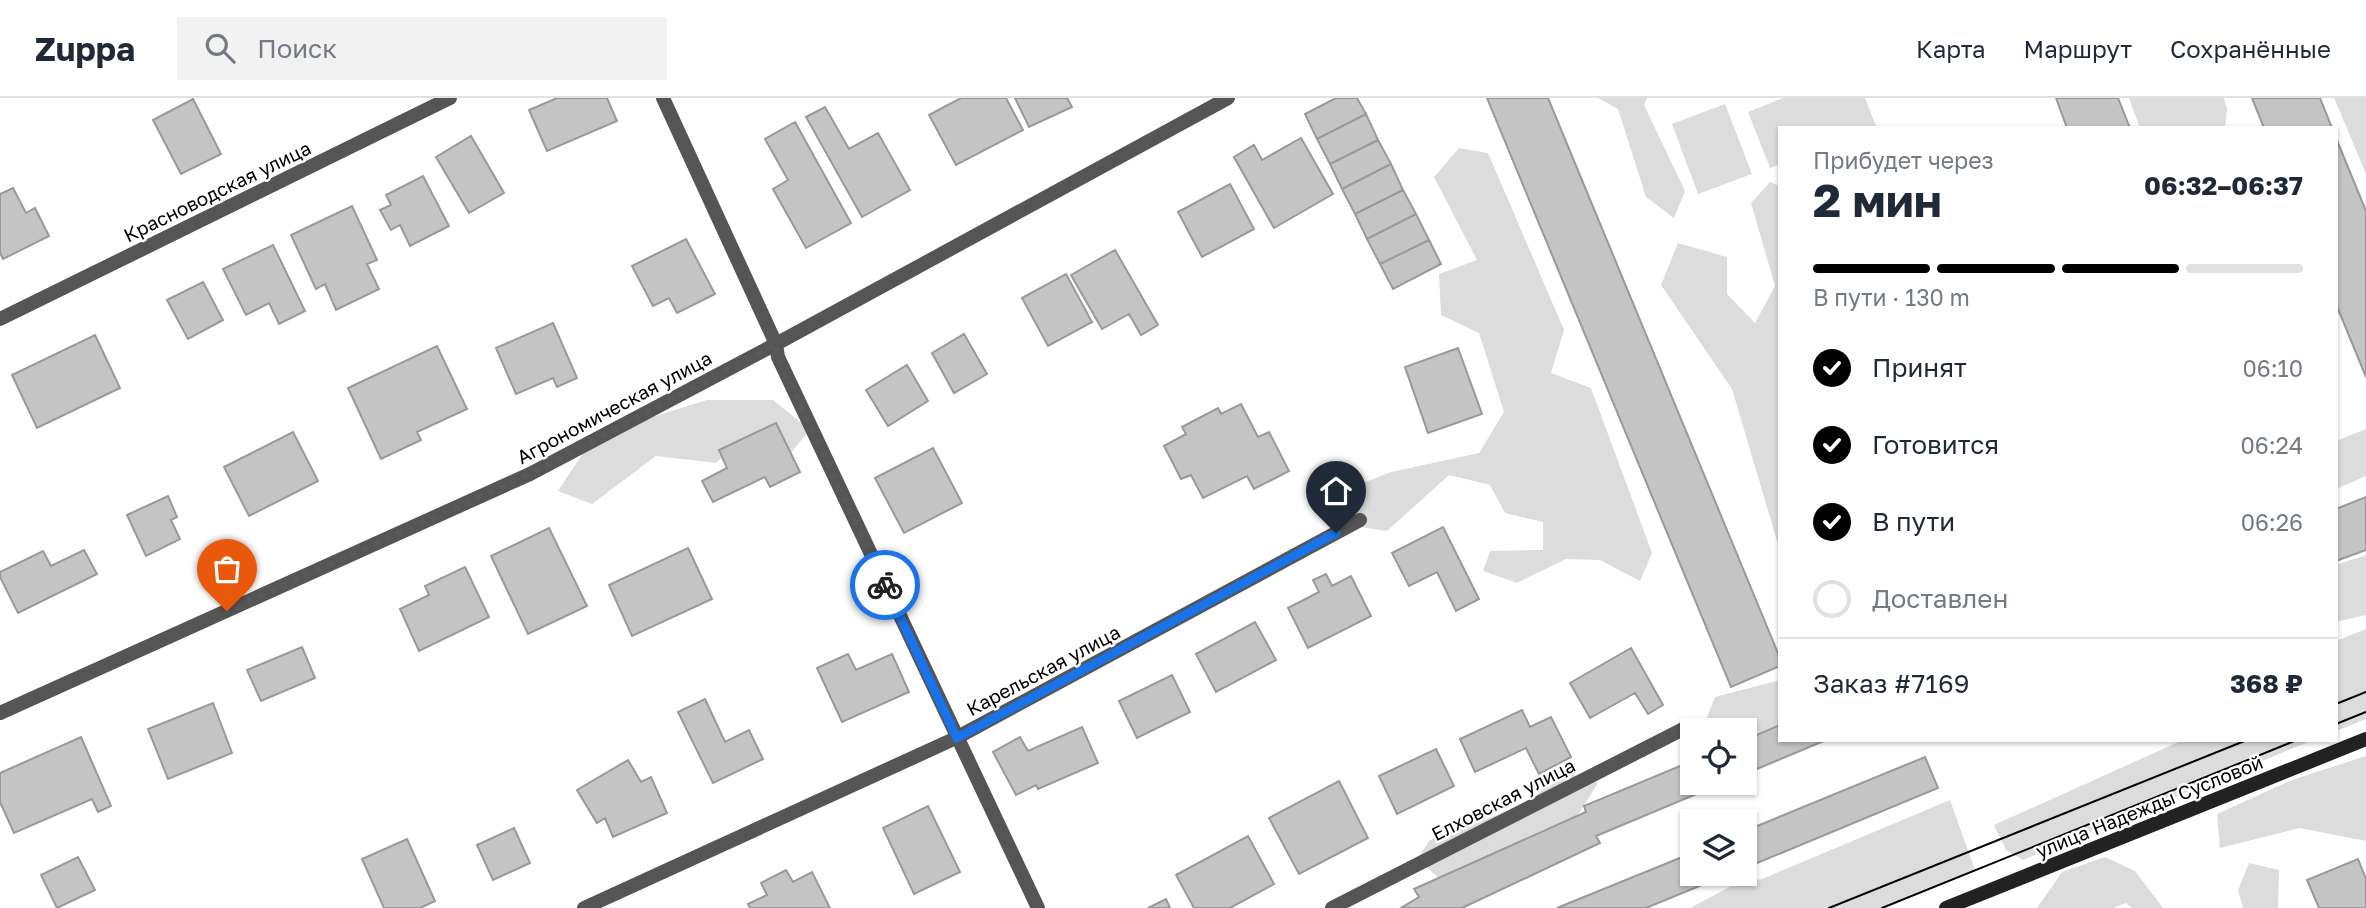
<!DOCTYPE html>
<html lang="ru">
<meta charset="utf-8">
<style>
:root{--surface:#fff;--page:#f2f2f3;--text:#1f2937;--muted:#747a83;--line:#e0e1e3;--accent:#000}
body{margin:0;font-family:"Golos Text",sans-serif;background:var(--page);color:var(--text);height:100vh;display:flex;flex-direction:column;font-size:26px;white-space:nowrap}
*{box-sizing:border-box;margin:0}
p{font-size:23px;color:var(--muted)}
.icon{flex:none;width:38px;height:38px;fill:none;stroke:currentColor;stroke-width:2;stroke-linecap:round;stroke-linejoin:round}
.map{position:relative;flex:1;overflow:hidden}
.drawer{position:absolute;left:1778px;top:28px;width:560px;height:616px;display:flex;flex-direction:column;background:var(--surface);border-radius:0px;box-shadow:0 2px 5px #0004}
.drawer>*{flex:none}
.tools{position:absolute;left:1680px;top:620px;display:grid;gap:14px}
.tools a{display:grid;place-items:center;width:77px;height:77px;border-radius:0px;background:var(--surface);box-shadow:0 2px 5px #0004;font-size:35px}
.pin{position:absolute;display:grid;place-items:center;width:60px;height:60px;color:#fff;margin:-72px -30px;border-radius:50% 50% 50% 0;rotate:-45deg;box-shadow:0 0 7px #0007}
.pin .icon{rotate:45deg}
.courier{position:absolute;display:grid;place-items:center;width:70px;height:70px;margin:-35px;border:5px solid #1a73e8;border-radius:50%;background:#fff;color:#222;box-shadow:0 2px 9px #0007}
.head em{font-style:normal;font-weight:700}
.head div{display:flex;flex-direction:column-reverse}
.head{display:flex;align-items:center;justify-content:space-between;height:119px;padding:0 35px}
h1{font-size:46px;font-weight:700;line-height:52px}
.bar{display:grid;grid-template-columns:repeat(4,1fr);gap:10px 7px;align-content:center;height:84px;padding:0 35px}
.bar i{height:9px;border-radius:5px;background:var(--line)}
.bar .active{background:var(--accent)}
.bar p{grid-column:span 4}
.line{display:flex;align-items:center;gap:18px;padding:0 35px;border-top:2px solid var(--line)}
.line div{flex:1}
ol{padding:0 35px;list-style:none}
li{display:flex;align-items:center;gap:21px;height:77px}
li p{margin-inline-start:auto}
li .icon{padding:7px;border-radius:50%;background:var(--accent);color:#fff;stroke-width:4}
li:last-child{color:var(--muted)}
li i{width:38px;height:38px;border:4px solid var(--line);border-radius:50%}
header{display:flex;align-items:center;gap:42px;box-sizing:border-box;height:98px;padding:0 35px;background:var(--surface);border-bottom:2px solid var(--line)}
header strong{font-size:33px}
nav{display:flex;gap:38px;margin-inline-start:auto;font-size:24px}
.search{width:490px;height:63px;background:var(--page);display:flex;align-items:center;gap:18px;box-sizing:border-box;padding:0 24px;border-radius:0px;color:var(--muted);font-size:26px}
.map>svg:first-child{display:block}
.green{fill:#dcdcdc}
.building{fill:#c4c4c4;stroke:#999;stroke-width:2}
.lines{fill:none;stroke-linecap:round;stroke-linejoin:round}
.minor{stroke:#555;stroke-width:14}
.secondary{stroke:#222;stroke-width:14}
.tram{stroke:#000;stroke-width:2}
.done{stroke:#595959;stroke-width:7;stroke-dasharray:0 12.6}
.route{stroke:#1a73e8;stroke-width:9}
.labels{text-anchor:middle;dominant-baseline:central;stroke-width:5;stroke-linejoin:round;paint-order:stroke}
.street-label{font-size:19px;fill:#000;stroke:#fff}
</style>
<header>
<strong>Zuppa</strong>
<div class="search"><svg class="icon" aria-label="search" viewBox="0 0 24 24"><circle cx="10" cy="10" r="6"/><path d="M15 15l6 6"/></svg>Поиск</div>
<nav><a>Карта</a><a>Маршрут</a><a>Сохранённые</a></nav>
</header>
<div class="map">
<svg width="2366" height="810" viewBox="0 0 2366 810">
<rect width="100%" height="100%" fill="#fff"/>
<path class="green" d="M 1598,0 L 1647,0 L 1644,7 L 1685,93 L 1674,120 L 1646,99 L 1618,11 Z
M 1783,0 L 1865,0 L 1876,28 L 1871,30 L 1780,30 L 1780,66 L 1770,70 L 1748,14 Z
M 2129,0 L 2224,0 L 2227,11 L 2225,30 L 2140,30 Z
M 2334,0 L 2366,0 L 2366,76 L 2335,2 Z
M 1725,6 L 1752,76 L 1698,96 L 1672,26 Z
M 1459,50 L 1488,55 L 1564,232 L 1551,275 L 1591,290 L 1652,455 L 1640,483 L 1600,462 L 1566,461 L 1517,485 L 1483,473 L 1490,453 L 1543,452 L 1543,424 L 1505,415 L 1490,387 L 1449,377 L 1387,433 L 1341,426 L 1358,387 L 1391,374 L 1479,355 L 1504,314 L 1479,235 L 1441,217 L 1439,176 L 1477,162 L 1434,79 Z
M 1770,84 L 1780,88 L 1780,453 L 1732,291 L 1661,187 L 1678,145 L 1727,159 L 1727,196 L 1755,225 L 1775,188 L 1751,105 Z
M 707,302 L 773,302 L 810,332 L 783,364 L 749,337 L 716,365 L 656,358 L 592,406 L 558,393 L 595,337 Z
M 2366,331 L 2366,378 L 2336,391 L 2336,343 Z
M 2366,457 L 2366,517 L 2336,524 L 2336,467 Z
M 2366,531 L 2366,621 L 2336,633 L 2336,543 Z
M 1780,582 L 1780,635 L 1746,647 L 1745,632 L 1702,632 L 1715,599 Z
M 2183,642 L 2313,642 L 2023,762 L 2006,752 L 1994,727 Z
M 2366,658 L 2366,743 L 2300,730 L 2220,750 L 2217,716 L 2292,682 Z
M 1561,673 L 1598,685 L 1571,728 L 1446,786 L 1417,761 L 1430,742 L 1529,705 Z
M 1950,702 L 1975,772 L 1963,777 L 1882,810 L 1690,810 L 1737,785 L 1762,781 Z
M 2105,759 L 2135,773 L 2163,810 L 2132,810 L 2126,805 L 2113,810 L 2037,810 L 2062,774 Z
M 2249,765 L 2279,772 L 2278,810 L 2243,810 L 2238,792 Z"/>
<path class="building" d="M 557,0 L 607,0 L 617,23 L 547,53 L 529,12 Z
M 961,0 L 1006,0 L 1023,32 L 956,67 L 929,17 Z
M 1015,0 L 1067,0 L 1072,9 L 1029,29 Z
M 1336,0 L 1357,0 L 1366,16 L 1317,41 L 1305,16 Z
M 1487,0 L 1548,0 L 1780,560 L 1780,568 L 1731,589 Z
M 2056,0 L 2118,0 L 2130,30 L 2067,30 Z
M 2252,0 L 2320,0 L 2332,30 L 2264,30 Z
M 193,1 L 221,56 L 181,76 L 153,22 Z
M 825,9 L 849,51 L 878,35 L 910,92 L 862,119 L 806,19 Z
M 1366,16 L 1378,42 L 1330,66 L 1317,41 Z
M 795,24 L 851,125 L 806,150 L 773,91 L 788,82 L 765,41 Z
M 471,38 L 504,95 L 469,115 L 436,59 Z
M 1301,40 L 1333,96 L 1274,130 L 1234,59 L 1254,47 L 1262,62 Z
M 2336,40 L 2366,113 L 2366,279 L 2336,206 Z
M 1378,42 L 1391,66 L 1342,91 L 1330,66 Z
M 1391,66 L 1403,92 L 1355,116 L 1342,91 Z
M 423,78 L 449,128 L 410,148 L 400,127 L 391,132 L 380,112 L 391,107 L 386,97 Z
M 1230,86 L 1254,131 L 1202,159 L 1178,114 Z
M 13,90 L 26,115 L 35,110 L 49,138 L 3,161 L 0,155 L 0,96 Z
M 1403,92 L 1416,116 L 1367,141 L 1355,116 Z
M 352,108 L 377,162 L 367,166 L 379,191 L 336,212 L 325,186 L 316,191 L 291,137 Z
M 1416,116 L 1429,142 L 1380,166 L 1367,141 Z
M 686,141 L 715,196 L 677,215 L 669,200 L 653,208 L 632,168 Z
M 1429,142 L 1441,166 L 1393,191 L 1380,166 Z
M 273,147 L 305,213 L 279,226 L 269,205 L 246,217 L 223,171 Z
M 1115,152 L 1158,227 L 1141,237 L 1129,216 L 1102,231 L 1071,177 Z
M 1066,176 L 1092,224 L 1048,248 L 1022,200 Z
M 203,184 L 223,222 L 188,241 L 167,202 Z
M 553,225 L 577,280 L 557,289 L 553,280 L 516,296 L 496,250 Z
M 964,236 L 987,276 L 954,295 L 932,255 Z
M 95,237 L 120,290 L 37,330 L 12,277 Z
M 437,248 L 467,311 L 417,334 L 421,342 L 381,361 L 348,290 Z
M 1458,250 L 1482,316 L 1428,335 L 1405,269 Z
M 907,267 L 928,303 L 888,328 L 866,292 Z
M 1241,306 L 1258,339 L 1269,334 L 1289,373 L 1254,391 L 1247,378 L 1203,400 L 1191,377 L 1181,381 L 1164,348 L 1186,336 L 1182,329 L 1218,310 L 1221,316 Z
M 776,325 L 800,374 L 770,389 L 765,379 L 713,404 L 702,383 L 727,370 L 719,352 Z
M 293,334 L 318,383 L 249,418 L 224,369 Z
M 933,350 L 962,405 L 904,435 L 875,380 Z
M 168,398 L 177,419 L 171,422 L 180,441 L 146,458 L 127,417 Z
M 2366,399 L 2366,452 L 2336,463 L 2336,411 Z
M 1443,429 L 1479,501 L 1456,513 L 1437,474 L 1409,488 L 1392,455 Z
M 549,430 L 587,508 L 528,536 L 491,458 Z
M 688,450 L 712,501 L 632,538 L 609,487 Z
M 84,452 L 97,476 L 18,515 L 0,479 L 0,474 L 43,453 L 51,468 Z
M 465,469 L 489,519 L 419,553 L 400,511 L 429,497 L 425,488 Z
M 1326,476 L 1332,488 L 1351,478 L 1371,518 L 1308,550 L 1288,510 L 1319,494 L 1313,482 Z
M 1255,524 L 1276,562 L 1216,594 L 1196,556 Z
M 302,549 L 315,580 L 261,603 L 247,572 Z
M 1631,550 L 1663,607 L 1648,616 L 1635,595 L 1590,620 L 1570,585 Z
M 848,556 L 856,572 L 892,556 L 909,594 L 842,624 L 817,570 Z
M 1172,577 L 1190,614 L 1137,640 L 1119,603 Z
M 705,601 L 725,644 L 749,632 L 763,661 L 713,685 L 678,614 Z
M 213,605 L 232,655 L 168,681 L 148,631 Z
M 1522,612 L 1530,629 L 1551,619 L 1571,659 L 1539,676 L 1526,650 L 1475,674 L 1460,641 Z
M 1780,627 L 1780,642 L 1826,642 L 1745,676 L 1745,642 Z
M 1082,629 L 1098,665 L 1038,691 L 1036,687 L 1016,697 L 993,654 L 1020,639 L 1028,653 Z
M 81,639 L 111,708 L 98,714 L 92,701 L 14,735 L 0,704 L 0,675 Z
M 1436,651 L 1454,688 L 1397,716 L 1379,678 Z
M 1925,659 L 1938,690 L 1745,770 L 1745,733 Z
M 628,662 L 641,684 L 651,679 L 667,715 L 613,739 L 605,720 L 597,725 L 577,692 Z
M 1692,663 L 1692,684 L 1725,684 L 1596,738 L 1600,745 L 1462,810 L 1401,810 L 1419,799 L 1414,791 L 1586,714 L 1584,708 Z
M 1339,683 L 1368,740 L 1299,776 L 1269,720 Z
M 928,708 L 960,774 L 914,796 L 883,730 Z
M 514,730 L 530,765 L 493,782 L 477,747 Z
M 1248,738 L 1274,786 L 1230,810 L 1194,810 L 1176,777 Z
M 407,741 L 435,803 L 420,810 L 384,810 L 362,761 Z
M 1692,755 L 1692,775 L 1731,775 L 1646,810 L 1557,810 Z
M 78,759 L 95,792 L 57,810 L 41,777 Z
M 2358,761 L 2366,781 L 2366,810 L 2319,810 L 2307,782 Z
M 786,772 L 793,784 L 812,774 L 830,810 L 750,810 L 748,806 L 767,797 L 761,785 Z
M 1166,801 L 1170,810 L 1148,810 Z"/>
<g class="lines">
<path class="minor" d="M 663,0 L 776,246 L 778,259 L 1038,810
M 0,221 L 450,0
M 0,615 L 530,376 L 776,246 L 1228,0
M 584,810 L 956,640 L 1360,422
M 1332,810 L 1691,627"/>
<path class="secondary" d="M 1946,810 L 2366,641"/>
<path class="tram" d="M 2336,606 L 2366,594
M 2336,626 L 2366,614
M 1829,810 L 2247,642
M 1882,810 L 2297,642"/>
</g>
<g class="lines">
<path class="done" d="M 227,513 L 530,376 L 776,246 L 778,259 L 885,487"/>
<path class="route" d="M 885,487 L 957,640 L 1336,435"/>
</g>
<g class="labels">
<g class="street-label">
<text transform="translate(217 93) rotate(-26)">Красноводская улица</text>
<text transform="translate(614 309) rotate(-28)">Агрономическая улица</text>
<text transform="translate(1043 572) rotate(-28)">Карельская улица</text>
<text transform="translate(1503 701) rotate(-27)">Елховская улица</text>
<text transform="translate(2149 708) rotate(-22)">улица Надежды Сусловой</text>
</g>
</g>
</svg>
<div class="tools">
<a><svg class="icon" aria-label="locate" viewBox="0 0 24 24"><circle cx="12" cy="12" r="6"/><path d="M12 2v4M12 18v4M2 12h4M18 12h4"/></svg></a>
<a><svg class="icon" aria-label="layers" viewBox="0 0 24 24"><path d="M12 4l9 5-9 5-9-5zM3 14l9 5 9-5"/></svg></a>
</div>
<div class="pin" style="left:227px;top:513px;background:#ea580c"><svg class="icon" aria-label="bag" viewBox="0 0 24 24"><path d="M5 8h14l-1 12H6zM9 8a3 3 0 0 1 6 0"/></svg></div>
<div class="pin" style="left:1336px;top:435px;background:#1f2937"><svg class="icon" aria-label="home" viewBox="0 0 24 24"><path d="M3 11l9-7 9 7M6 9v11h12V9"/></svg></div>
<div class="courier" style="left:885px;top:487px"><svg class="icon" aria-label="bike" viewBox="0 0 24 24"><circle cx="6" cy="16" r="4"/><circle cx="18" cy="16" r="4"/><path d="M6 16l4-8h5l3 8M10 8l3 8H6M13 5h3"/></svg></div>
<section class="drawer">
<div class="head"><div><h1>2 мин</h1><p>Прибудет через</p></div><em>06:32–06:37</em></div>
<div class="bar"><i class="active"></i><i class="active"></i><i class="active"></i><i></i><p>В пути · 130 m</p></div>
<ol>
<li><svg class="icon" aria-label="check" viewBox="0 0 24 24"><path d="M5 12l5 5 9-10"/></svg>Принят<p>06:10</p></li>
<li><svg class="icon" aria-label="check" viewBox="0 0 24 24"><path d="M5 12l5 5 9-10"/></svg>Готовится<p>06:24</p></li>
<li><svg class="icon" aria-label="check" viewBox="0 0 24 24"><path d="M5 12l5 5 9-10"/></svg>В пути<p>06:26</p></li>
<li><i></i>Доставлен</li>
</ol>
<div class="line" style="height:91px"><div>Заказ #7169</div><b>368 ₽</b></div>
</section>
</div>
